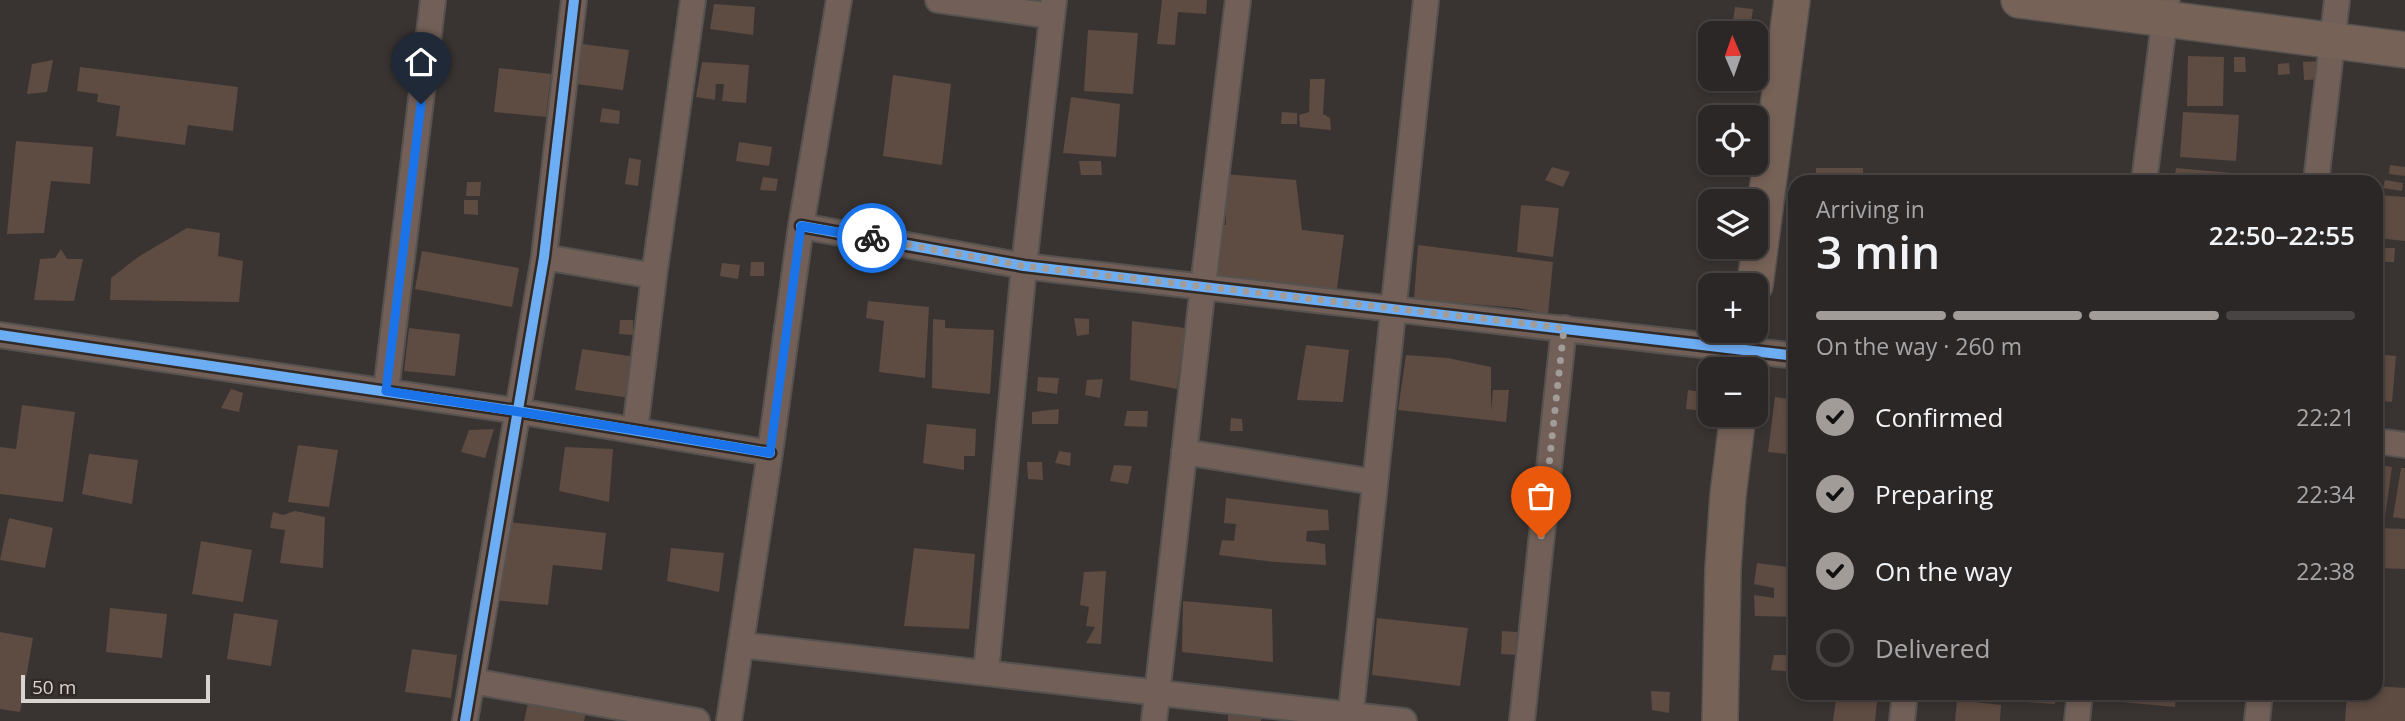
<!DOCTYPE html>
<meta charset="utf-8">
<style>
:root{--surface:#2b2726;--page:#373332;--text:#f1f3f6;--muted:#a6a5a7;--line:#474443;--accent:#a29c99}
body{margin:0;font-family:"Open Sans",sans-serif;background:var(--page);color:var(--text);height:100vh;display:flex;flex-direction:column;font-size:26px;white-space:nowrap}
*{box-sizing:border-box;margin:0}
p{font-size:23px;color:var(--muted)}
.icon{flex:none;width:38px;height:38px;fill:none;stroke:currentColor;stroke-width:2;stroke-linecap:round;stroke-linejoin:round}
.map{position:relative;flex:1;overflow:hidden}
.side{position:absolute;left:1788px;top:175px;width:595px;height:525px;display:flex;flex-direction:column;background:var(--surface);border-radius:21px;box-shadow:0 4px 10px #0003,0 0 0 2px var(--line)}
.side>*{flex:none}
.needle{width:46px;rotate:358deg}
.buttons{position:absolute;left:1698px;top:21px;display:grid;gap:14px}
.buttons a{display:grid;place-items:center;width:70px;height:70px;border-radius:14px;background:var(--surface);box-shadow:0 4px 10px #0003,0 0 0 2px var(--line);font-size:35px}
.scale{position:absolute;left:21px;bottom:18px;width:189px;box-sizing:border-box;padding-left:7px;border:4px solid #dad4d1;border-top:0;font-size:19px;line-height:24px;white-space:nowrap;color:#dad4d1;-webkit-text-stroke:5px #312925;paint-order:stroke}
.pin{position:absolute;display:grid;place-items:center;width:60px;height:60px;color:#fff;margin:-72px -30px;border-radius:50% 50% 50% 0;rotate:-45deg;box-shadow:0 0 7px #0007}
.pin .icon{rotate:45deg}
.courier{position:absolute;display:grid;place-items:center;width:70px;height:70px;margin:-35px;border:5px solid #1a73e8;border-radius:50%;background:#fff;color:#222;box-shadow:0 2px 9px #0007}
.headline em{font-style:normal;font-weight:600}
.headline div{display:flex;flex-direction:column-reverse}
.headline{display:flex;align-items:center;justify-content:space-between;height:119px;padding:0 28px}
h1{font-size:46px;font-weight:600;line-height:52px}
.bar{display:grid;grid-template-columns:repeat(4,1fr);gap:10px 7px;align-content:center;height:84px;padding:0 28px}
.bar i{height:9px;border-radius:5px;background:var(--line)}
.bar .active{background:var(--accent)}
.bar p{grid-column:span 4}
ol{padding:0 28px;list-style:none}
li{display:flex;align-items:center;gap:21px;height:77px}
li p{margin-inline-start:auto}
li .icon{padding:7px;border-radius:50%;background:var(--accent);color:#111;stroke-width:4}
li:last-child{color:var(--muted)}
li i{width:38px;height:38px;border:4px solid var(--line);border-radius:50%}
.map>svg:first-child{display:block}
.building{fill:#5e4b42}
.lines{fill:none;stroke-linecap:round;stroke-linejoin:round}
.street-casing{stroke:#55524f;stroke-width:28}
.secondary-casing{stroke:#55524f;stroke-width:38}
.street{stroke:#726058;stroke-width:24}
.secondary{stroke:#776258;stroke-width:35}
.cycleway-casing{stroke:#312925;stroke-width:15}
.cycleway{stroke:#6dadf4;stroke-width:10}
.done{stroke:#a29c99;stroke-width:7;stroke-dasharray:0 12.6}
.route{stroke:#1a73e8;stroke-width:9}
</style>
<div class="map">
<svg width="2405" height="721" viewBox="0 0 2405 721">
<rect width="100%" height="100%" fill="#393432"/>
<path class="building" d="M 1162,0 L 1207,0 L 1206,14 L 1178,12 L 1175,45 L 1157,44 Z
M 714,4 L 755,7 L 753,35 L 710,29 Z
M 1735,7 L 1753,9 L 1751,23 L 1733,21 Z
M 1088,30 L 1138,33 L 1133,94 L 1084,91 Z
M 582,44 L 629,50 L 623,90 L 576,84 Z
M 2188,56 L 2224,57 L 2223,106 L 2187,106 Z
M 2234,57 L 2245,57 L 2246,72 L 2234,72 Z
M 53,60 L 47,92 L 27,94 L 32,64 Z
M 2324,61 L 2325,79 L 2304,80 L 2303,62 Z
M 702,62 L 749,65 L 746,103 L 722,101 L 724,84 L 716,84 L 715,100 L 696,97 Z
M 2289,63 L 2290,74 L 2278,75 L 2278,64 Z
M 80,67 L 238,87 L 233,131 L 188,125 L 185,145 L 116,136 L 120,106 L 97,102 L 98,94 L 77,91 Z
M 499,68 L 551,74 L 546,117 L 494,112 Z
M 893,75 L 951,84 L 942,165 L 883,156 Z
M 1310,79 L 1325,79 L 1323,114 L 1330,118 L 1331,130 L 1300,127 L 1299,115 L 1309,112 Z
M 1071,97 L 1120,104 L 1116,157 L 1063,153 Z
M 602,108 L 620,111 L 619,124 L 600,122 Z
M 1282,112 L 1297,113 L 1297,124 L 1281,124 Z
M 2183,112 L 2239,115 L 2236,161 L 2180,157 Z
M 16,141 L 93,147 L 90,184 L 51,181 L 44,233 L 7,234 Z
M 739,142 L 772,147 L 769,166 L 736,161 Z
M 629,158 L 641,160 L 638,186 L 625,184 Z
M 1079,161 L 1101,161 L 1102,175 L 1081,175 Z
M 2390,165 L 2405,167 L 2405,176 L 2389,174 Z
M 1552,167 L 1570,172 L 1563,187 L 1545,180 Z
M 1816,168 L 1863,168 L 1863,182 L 1816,182 Z
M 2176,168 L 2265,176 L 2264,182 L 2174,182 Z
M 1225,174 L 1296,180 L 1302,230 L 1344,235 L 1337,289 L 1304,288 L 1216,280 L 1213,224 L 1226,225 Z
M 763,177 L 778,179 L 776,191 L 760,190 Z
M 2385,180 L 2403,183 L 2402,191 L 2383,188 Z
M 467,182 L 481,182 L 480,196 L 466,196 Z
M 2378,195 L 2405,197 L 2405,241 L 2376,238 Z
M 464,200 L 478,200 L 478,215 L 464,214 Z
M 1521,205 L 1559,208 L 1553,257 L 1517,252 Z
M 187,228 L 220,233 L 218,256 L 243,261 L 239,302 L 110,300 L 111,278 L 138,257 Z
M 1418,245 L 1553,262 L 1548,314 L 1518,308 L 1414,299 Z
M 2381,248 L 2395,248 L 2394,262 L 2380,262 Z
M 61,249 L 67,259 L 83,259 L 74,301 L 34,300 L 40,259 L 55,258 Z
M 422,251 L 519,268 L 512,307 L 415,289 Z
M 751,262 L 764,262 L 764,276 L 750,276 Z
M 722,263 L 740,265 L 738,279 L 720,276 Z
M 2376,300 L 2384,300 L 2381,344 L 2376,344 Z
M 868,301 L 929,307 L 925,378 L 879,372 L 884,321 L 866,318 Z
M 1074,318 L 1089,319 L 1089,334 L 1077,336 Z
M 933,319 L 945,320 L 945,328 L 994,330 L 990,394 L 932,388 Z
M 620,320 L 633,320 L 633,335 L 619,334 Z
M 1132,321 L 1185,328 L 1177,389 L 1130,380 Z
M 409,328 L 460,334 L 455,376 L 404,371 Z
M 1306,345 L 1349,350 L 1343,402 L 1297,400 Z
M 582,349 L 636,357 L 630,398 L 575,390 Z
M 2376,354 L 2396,356 L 2392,402 L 2376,400 Z
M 1406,355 L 1448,358 L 1491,367 L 1491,411 L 1493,390 L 1509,390 L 1506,422 L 1398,410 Z
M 1038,377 L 1059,378 L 1057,394 L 1037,391 Z
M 1103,379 L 1100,398 L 1085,395 L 1087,380 Z
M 231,389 L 243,393 L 239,412 L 221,408 Z
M 1688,390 L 1706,393 L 1704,411 L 1686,409 Z
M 1775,397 L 1796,400 L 1796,455 L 1768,452 Z
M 22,405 L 75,412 L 63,502 L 0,494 L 0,447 L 16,449 Z
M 1059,409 L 1058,424 L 1032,424 L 1032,412 Z
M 1127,411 L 1148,411 L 1147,427 L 1124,426 Z
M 1231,418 L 1242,419 L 1243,431 L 1230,431 Z
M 927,424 L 976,429 L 975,456 L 964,456 L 964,470 L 923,463 Z
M 494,429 L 485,458 L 461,452 L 469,430 Z
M 298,445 L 338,450 L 329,507 L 288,502 Z
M 565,447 L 613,449 L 609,502 L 559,491 Z
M 1059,451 L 1071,453 L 1070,466 L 1055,463 Z
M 89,454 L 138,460 L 132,504 L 82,494 Z
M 1027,462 L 1042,462 L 1043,480 L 1028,479 Z
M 2376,464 L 2392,467 L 2384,524 L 2376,523 Z
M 1114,465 L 1132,466 L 1128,484 L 1110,481 Z
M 2401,468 L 2405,468 L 2405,519 L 2393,517 Z
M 1226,498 L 1328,510 L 1329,530 L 1307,531 L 1306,541 L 1325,544 L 1326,565 L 1275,562 L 1219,555 L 1222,540 L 1234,541 L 1236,524 L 1224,523 Z
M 295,511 L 325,517 L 323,568 L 280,563 L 285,530 L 270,528 L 273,512 L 283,515 Z
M 9,518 L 53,528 L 45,568 L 0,560 Z
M 500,521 L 606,533 L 602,570 L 553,565 L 548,605 L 492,600 Z
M 2376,528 L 2405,529 L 2405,569 L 2376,568 Z
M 201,541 L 252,550 L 243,602 L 192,594 Z
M 671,548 L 724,553 L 719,592 L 667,581 Z
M 914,548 L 975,554 L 969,629 L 904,626 Z
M 1757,563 L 1796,568 L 1796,617 L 1755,616 L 1754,595 L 1774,598 L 1774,588 L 1754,584 Z
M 1106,571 L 1101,644 L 1086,643 L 1095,627 L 1086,626 L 1089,607 L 1080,605 L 1084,572 Z
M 1183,601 L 1272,609 L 1273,662 L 1182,652 Z
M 110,608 L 167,614 L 162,658 L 106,652 Z
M 234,613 L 278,620 L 271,666 L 227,659 Z
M 1377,618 L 1468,628 L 1460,686 L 1372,675 Z
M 1502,631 L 1517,632 L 1516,655 L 1501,654 Z
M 0,632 L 33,638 L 20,712 L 0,709 Z
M 412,649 L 457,655 L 451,698 L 405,692 Z
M 1774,655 L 1796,655 L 1796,672 L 1771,670 Z
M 2376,686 L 2405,688 L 2405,721 L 2345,721 L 2347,693 L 2376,693 Z
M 1651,691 L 1670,692 L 1669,713 L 1652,710 Z
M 1837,693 L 1878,693 L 1875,721 L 1833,721 Z
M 1984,693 L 2056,693 L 2055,704 L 1983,699 Z
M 2112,693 L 2176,693 L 2175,707 L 2111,701 Z
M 1957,700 L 2001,705 L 2000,721 L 1955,721 Z
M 528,703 L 586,712 L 584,721 L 524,721 Z
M 1228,715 L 1261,715 L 1261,721 L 1228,721 Z"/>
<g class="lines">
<g class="street-casing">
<path id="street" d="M 938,0 L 1052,16
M 2144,182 L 2167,0
M 2316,182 L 2337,0
M 801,226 L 1024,266 L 1796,356
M 544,257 L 654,276
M 0,335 L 517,411 L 770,453
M 386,391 L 433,0
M 635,430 L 654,276 L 693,0
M 2376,441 L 2405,445
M 1184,452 L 1374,482
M 741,645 L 1404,721
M 986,673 L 1024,266 L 1054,0
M 472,681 L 697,721
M 465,721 L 544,257 L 574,0
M 729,721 L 770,453 L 801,226 L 839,0
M 1154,721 L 1203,286 L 1238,0
M 1350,721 L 1426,0
M 1522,721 L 1564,328
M 1902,721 L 1905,693
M 2077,721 L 2080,693
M 2257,721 L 2260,693"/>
</g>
<g class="secondary-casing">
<path id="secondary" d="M 2019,0 L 2405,50
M 1755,285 L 1792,0
M 1744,369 L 1749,331
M 1720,721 L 1723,569 L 1728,495 L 1738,415"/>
</g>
<use href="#street" class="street"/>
<use href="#secondary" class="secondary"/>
<g class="cycleway-casing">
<path id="cycleway" d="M 801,226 L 1024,266 L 1796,356
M 0,335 L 517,411 L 770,453
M 465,721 L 544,257 L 574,0"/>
</g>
<use href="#cycleway" class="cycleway"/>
</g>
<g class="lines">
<path class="done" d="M 872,238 L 1024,266 L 1564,328 L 1541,538"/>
<path class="route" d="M 421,104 L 386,391 L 635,430 L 770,453 L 801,226 L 872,238"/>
</g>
</svg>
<div class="buttons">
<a><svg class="needle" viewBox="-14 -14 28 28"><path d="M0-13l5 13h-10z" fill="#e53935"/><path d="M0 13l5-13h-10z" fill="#a6a5a7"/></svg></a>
<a><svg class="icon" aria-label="locate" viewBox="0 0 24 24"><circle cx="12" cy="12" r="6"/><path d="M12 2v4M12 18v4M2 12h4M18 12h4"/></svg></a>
<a><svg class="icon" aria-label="layers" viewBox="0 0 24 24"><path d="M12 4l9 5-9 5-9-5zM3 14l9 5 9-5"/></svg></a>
<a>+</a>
<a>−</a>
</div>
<div class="scale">50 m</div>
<div class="pin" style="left:1541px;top:538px;background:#ea580c"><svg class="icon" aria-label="bag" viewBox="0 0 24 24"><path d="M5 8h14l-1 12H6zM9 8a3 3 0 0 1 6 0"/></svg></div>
<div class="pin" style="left:421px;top:104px;background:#1f2937"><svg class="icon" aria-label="home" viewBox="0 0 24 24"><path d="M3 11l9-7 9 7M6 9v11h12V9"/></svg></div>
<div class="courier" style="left:872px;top:238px"><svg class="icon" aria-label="bike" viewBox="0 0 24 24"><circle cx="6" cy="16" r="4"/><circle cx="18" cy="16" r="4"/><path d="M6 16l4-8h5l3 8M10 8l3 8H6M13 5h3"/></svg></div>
<section class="side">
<div class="headline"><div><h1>3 min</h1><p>Arriving in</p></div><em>22:50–22:55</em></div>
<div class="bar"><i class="active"></i><i class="active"></i><i class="active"></i><i></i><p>On the way · 260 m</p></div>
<ol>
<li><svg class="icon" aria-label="check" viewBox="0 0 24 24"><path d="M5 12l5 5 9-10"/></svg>Confirmed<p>22:21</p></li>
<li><svg class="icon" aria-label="check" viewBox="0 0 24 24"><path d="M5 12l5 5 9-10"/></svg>Preparing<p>22:34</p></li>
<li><svg class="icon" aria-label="check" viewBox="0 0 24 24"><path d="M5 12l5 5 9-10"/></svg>On the way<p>22:38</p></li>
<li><i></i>Delivered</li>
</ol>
</section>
</div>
